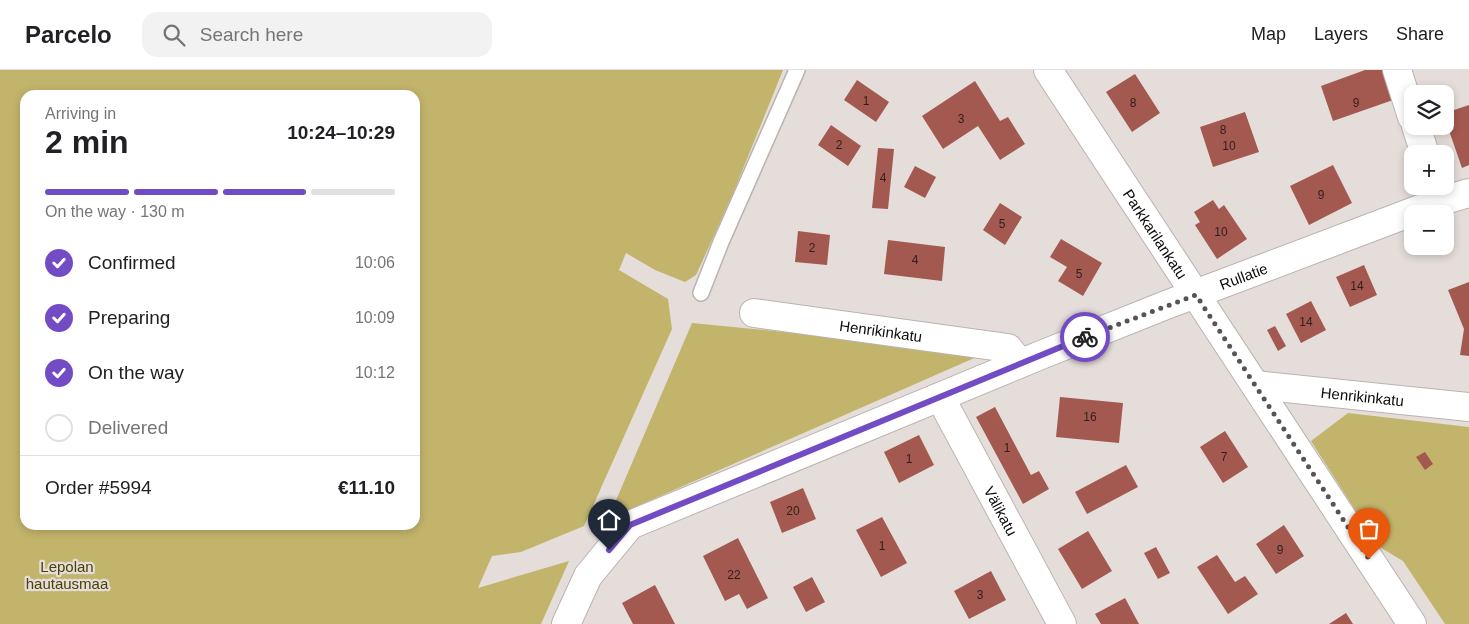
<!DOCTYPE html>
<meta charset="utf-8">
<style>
:root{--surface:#fff;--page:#f2f2f2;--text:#202124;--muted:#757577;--line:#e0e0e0;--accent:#734cc5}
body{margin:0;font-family:Helvetica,sans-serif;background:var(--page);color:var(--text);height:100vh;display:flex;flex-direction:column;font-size:19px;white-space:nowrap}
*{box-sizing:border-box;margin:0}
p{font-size:16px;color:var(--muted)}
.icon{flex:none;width:28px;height:28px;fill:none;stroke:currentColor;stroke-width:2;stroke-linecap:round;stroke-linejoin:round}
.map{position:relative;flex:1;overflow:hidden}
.drawer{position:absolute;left:20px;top:20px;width:400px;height:440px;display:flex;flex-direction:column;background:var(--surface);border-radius:15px;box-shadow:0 2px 8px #0003}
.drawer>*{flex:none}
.controls{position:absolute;left:1404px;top:15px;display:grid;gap:10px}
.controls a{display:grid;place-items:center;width:50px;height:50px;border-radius:10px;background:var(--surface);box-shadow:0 2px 8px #0003;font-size:25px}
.pin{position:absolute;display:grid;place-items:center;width:42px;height:42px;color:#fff;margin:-51px -21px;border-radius:50% 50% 50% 0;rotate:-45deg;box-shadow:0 0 5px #0007}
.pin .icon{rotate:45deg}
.courier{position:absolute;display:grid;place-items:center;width:50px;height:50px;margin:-25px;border:4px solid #734cc5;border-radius:50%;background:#fff;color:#222;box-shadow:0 1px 6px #0007}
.head em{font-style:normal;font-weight:700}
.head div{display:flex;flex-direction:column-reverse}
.head{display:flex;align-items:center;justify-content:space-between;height:85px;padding:0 25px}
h1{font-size:32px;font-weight:700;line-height:38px}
.bar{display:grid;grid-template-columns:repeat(4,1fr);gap:8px 5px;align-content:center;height:60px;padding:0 25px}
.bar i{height:6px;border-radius:4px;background:var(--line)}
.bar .active{background:var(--accent)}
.bar p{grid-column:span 4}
.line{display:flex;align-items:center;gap:12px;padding:0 25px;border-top:1px solid var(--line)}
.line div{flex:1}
ol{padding:0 25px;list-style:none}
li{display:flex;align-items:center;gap:15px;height:55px}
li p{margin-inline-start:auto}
li .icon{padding:5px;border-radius:50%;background:var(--accent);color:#fff;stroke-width:4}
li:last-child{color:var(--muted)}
li i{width:28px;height:28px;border:2px solid var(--line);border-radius:50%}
header{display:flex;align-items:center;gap:30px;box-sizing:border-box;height:70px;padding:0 25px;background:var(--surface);border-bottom:1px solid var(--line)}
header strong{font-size:24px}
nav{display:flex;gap:28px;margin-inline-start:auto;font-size:18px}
.search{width:350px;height:45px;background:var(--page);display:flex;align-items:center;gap:12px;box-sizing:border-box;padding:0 18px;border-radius:15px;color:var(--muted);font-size:19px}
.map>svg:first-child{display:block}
.green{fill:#c3b46c;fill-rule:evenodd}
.building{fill:#a35950}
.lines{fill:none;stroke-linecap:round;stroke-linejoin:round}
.service-casing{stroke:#bab3af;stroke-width:18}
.minor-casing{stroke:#bab3af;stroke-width:30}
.tertiary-casing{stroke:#bab3af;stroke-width:30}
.service{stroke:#fff;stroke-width:15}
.minor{stroke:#fff;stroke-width:28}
.tertiary{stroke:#fff;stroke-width:28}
.done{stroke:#585452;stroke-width:5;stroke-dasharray:0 9}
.route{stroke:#734cc5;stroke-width:6}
.labels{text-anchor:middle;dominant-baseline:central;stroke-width:4.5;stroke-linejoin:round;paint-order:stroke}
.number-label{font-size:12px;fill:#321e1c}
.street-label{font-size:15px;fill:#0d0b0a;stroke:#e4ddd9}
.park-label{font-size:15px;fill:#4c4100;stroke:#e4ddd9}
</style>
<header>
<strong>Parcelo</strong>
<div class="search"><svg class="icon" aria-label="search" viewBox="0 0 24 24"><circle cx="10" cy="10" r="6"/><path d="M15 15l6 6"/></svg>Search here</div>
<nav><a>Map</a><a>Layers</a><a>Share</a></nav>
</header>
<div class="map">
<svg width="1469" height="554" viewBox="0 0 1469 554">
<rect width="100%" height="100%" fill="#e4ddd9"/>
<path class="green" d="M 0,0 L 783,0 L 732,126 L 696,205 L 685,212 L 655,200 L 626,183 L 619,200 L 668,229 L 672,259 L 584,456 L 521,482 L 492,486 L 478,518 L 569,491 L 541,554 L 0,554 ZM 25,25 L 415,25 L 415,455 L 25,455 Z
M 692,253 L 988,282 L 608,449 Z
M 1348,343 L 1469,357 L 1469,554 L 1445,554 L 1403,491 L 1378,476 L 1311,371 Z"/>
<path class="building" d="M 1365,0 L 1382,0 L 1393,30 L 1333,51 L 1321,16 Z
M 1135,4 L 1160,43 L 1132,62 L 1106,22 Z
M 857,10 L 889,32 L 876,52 L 844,30 Z
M 975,11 L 1000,51 L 1008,47 L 1025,74 L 1000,90 L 978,56 L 943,79 L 922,46 Z
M 1469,35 L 1469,95 L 1462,98 L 1445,49 L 1445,43 Z
M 1245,42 L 1259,82 L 1213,97 L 1200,57 Z
M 831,55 L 861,76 L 848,96 L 818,75 Z
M 878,78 L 894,79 L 888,139 L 872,138 Z
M 1333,95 L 1352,133 L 1309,155 L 1290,116 Z
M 915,96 L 936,107 L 925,128 L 904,117 Z
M 1213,130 L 1219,139 L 1224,135 L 1247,169 L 1217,189 L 1195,155 L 1200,152 L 1194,142 Z
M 1000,133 L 1022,147 L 1005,175 L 983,160 Z
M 798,161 L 830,165 L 827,195 L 795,192 Z
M 1061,169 L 1102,193 L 1083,226 L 1058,211 L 1067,197 L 1050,187 Z
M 888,170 L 945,177 L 942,211 L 884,204 Z
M 1364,195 L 1377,225 L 1350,237 L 1336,207 Z
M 1469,212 L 1469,286 L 1460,285 L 1464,259 L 1448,220 Z
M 1311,231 L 1326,260 L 1301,273 L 1286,244 Z
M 1275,256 L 1286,276 L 1278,281 L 1267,260 Z
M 1060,327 L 1123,333 L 1119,373 L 1056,367 Z
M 995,337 L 1031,405 L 1039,401 L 1049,419 L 1023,434 L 976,347 Z
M 1225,361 L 1248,397 L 1223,413 L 1200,377 Z
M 919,365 L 934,395 L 899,413 L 884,382 Z
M 1425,382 L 1433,394 L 1425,400 L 1416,387 Z
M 1126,395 L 1138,417 L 1087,444 L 1075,422 Z
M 803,418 L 816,449 L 782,463 L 770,432 Z
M 882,447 L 907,493 L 881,507 L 856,460 Z
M 1284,455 L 1304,486 L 1276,504 L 1256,474 Z
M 1088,461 L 1112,501 L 1082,519 L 1058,479 Z
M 738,468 L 768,528 L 747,539 L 739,524 L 725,531 L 703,486 Z
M 1156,477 L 1170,503 L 1158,509 L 1144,483 Z
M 1217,485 L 1235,512 L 1245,506 L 1258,524 L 1228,544 L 1197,497 Z
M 991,501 L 1006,530 L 969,549 L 954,521 Z
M 812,507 L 825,532 L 806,542 L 793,517 Z
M 655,515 L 675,554 L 633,554 L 622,533 Z
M 1125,528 L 1139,554 L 1101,554 L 1095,544 Z
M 1346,543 L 1353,554 L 1329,554 Z"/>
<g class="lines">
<g class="service-casing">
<path id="service" d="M 701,223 L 721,172 L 797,0"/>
</g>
<g class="minor-casing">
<g id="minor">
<path d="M 1397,0 L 1412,47"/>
<path d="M 1416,56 L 1425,84"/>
<path id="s1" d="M 754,243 L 1008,278 L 1020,293"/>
<path id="s2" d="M 1255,315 L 1469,337"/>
<path id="s3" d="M 940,327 L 1062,554"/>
<path id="s4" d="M 566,554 L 588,506 L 630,455 L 1041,285 L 1166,235 L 1441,131 L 1469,123"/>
</g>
</g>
<g class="tertiary-casing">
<g id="tertiary">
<path id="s5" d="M 1048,0 L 1412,554"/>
</g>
</g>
<use href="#service" class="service"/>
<use href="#minor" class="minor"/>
<use href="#tertiary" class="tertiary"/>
</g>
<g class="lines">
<path class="done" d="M 1085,267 L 1196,225 L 1369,489"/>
<path class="route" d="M 609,480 L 630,455 L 1085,267"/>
</g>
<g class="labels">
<g class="number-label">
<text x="866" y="31">1</text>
<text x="1133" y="33">8</text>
<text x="1356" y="33">9</text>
<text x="961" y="49">3</text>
<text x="1223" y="60">8</text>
<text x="839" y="75">2</text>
<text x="1229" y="76">10</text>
<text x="883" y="108">4</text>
<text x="1321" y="125">9</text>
<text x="1002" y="154">5</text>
<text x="1221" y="162">10</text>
<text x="812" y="178">2</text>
<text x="915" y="190">4</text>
<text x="1079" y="204">5</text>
<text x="1357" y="216">14</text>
<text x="1306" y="252">14</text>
<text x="1090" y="347">16</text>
<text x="1007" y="378">1</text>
<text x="1224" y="387">7</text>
<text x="909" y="389">1</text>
<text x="793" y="441">20</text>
<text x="882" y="476">1</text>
<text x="1280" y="480">9</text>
<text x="734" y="505">22</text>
<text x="980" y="525">3</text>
</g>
<g class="street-label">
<text stroke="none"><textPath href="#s5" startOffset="196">Parkkarilankatu</textPath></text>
<text stroke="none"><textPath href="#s4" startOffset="781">Rullatie</textPath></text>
<text stroke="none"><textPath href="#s1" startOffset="128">Henrikinkatu</textPath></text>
<text stroke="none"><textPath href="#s2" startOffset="108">Henrikinkatu</textPath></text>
<text stroke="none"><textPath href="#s3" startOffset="129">Välikatu</textPath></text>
</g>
<g class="park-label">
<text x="67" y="496">Lepolan<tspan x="67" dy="17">hautausmaa</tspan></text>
</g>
</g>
</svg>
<div class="controls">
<a><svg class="icon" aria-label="layers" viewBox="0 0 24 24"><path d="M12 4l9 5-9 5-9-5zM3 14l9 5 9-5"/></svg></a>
<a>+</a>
<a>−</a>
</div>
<div class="pin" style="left:1369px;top:489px;background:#ea580c"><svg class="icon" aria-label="bag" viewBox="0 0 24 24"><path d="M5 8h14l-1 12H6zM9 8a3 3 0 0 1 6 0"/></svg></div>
<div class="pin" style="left:609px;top:480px;background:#1f2937"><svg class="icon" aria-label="home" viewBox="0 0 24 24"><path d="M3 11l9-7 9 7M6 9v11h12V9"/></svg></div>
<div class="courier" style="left:1085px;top:267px"><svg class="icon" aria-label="bike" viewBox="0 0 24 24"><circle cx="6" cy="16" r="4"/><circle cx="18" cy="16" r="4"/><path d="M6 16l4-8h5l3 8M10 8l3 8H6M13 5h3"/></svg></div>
<section class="drawer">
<div class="head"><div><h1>2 min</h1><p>Arriving in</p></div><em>10:24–10:29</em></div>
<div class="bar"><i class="active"></i><i class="active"></i><i class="active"></i><i></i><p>On the way · 130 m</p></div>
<ol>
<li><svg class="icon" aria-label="check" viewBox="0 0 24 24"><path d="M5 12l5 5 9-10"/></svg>Confirmed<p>10:06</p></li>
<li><svg class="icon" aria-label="check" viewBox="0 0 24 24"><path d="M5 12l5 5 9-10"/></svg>Preparing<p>10:09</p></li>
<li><svg class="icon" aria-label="check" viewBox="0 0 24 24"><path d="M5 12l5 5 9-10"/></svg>On the way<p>10:12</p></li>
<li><i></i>Delivered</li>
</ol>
<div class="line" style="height:65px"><div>Order #5994</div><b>€11.10</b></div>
</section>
</div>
